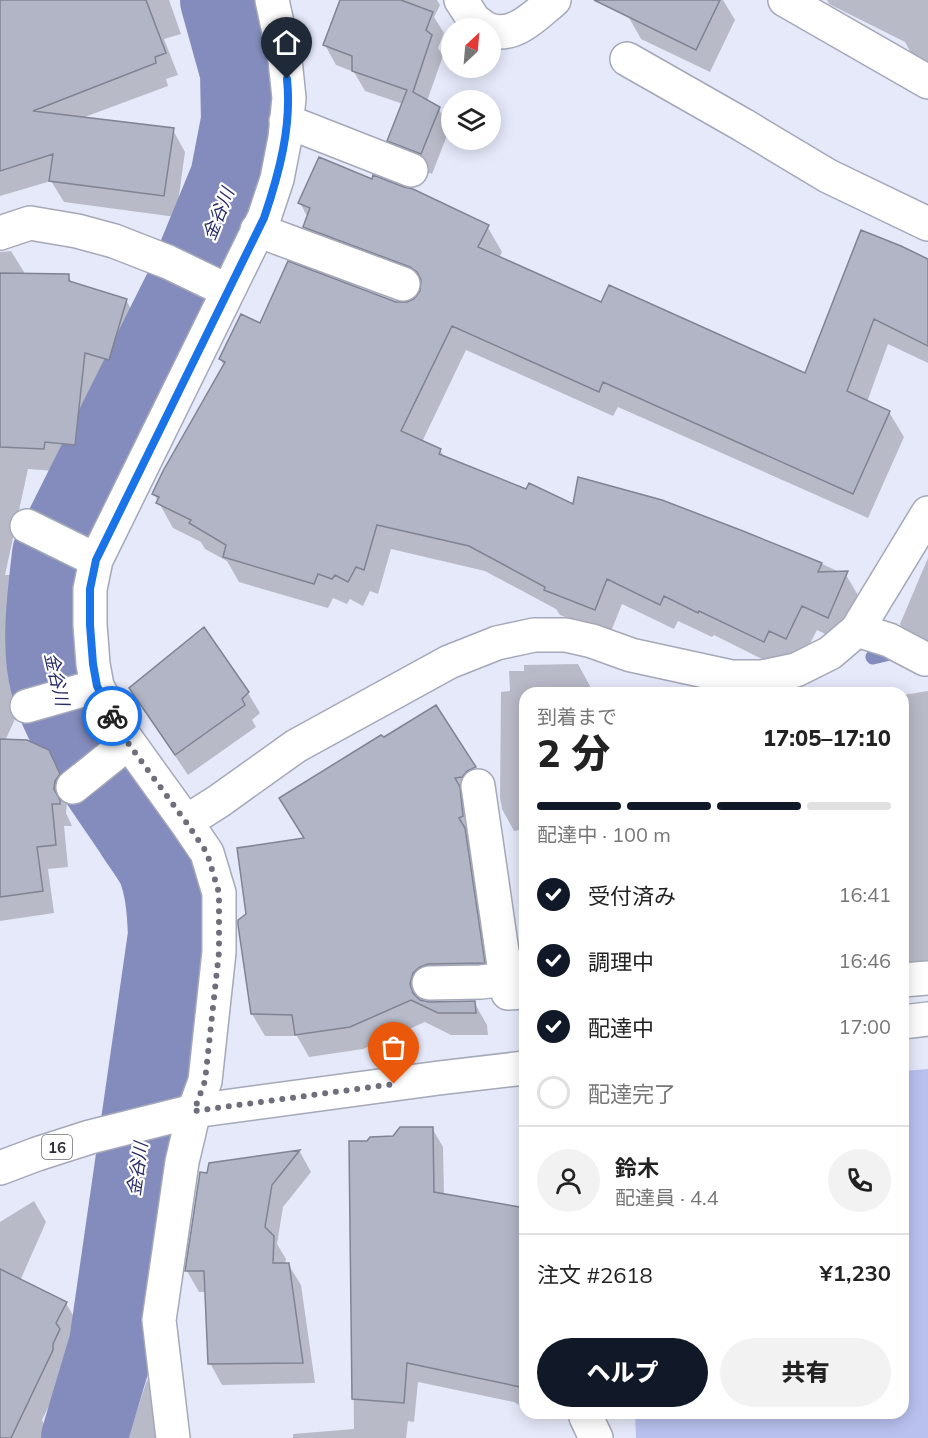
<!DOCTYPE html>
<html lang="ja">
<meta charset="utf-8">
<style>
:root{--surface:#fff;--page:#f2f2f2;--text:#222;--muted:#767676;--line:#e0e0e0;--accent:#111827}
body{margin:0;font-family:Mulish,"Noto Sans JP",sans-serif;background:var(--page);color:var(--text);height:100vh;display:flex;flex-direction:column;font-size:22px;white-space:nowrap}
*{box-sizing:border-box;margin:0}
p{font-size:20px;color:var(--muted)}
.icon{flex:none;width:33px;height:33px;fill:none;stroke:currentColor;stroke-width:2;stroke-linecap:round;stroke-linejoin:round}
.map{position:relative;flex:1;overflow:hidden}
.side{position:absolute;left:519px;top:687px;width:390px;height:732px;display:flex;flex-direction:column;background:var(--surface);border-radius:18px;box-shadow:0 3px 15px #0003}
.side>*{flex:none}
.needle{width:39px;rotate:26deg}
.tools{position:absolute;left:441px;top:18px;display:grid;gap:12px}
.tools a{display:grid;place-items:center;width:60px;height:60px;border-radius:50%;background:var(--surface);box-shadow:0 3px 15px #0003;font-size:30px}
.pin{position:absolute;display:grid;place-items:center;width:51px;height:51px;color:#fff;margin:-62px -26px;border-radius:50% 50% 50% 0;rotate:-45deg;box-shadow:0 0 6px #0007}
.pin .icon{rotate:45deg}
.courier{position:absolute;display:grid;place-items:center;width:60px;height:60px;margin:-30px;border:4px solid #1a73e8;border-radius:50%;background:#fff;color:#222;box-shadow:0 2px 8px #0007}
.overview em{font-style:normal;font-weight:800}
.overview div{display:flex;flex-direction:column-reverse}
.overview{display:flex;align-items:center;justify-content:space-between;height:102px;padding:0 18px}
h1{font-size:39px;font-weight:800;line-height:45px}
.bar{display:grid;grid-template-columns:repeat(4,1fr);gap:9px 6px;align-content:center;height:72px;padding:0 18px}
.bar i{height:8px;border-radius:4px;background:var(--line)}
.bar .selected{background:var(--accent)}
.bar p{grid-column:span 4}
.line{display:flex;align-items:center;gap:15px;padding:0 18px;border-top:2px solid var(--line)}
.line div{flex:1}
.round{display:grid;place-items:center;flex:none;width:63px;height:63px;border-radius:32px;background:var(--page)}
ol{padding:0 18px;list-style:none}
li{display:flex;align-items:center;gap:18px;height:66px}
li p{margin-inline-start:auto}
li .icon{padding:6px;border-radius:50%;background:var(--accent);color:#fff;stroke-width:4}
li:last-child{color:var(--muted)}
li i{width:33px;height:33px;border:3px solid var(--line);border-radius:50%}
.cta{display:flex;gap:12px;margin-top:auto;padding:12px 18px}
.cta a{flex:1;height:69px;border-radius:36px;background:var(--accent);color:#fff;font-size:24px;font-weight:800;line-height:69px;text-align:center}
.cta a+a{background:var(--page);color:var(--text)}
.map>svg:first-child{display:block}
.green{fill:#b9c1ef}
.shadow{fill:#0003}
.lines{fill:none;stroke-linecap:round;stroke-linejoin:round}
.stream{stroke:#848cbd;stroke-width:15}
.river{stroke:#848cbd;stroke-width:86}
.building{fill:#b2b5c5;stroke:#808393;stroke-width:1.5}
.street-casing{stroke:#a5a8b8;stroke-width:36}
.primary-casing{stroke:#a5a8b8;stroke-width:36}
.street{stroke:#fff;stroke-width:33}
.primary{stroke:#fff;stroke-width:33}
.done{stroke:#6e6f7a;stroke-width:6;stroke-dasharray:0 10.8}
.route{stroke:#1a73e8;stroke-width:8}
.labels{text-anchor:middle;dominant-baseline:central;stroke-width:4.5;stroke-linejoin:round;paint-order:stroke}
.shield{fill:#fff;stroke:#6c6d72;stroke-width:1.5}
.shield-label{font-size:15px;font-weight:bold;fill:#2d2e35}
.water-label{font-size:18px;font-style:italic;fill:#272a67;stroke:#fff}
</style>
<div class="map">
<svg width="928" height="1438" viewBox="0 0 928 1438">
<rect width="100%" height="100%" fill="#e6e9fa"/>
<path class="green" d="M 928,1069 L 928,1438 L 636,1438 L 635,1413 L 903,1413 L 903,1071 Z"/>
<path class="shadow" d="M 0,0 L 169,0 L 181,34 L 164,39 L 178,75 L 166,79 L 168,86 L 82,118 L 173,130 L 185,152 L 176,217 L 64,202 L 51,181 L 0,196 Z
M 341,0 L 437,0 L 440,5 L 434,17 L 444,33 L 438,48 L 443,56 L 427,101 L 438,108 L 450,128 L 432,174 L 401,161 L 389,140 L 403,104 L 365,91 L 354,72 L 336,65 L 325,45 Z
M 635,0 L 723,0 L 735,20 L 710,72 L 641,39 L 628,16 Z
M 827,0 L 928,0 L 928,68 L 915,60 L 905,42 L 829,4 Z
M 300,203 L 487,226 L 502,252 L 499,258 L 602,304 L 806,375 L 928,260 L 928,363 L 888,344 L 867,402 L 889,412 L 904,437 L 868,518 L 618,407 L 613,416 L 466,350 L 422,442 L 440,450 L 445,458 L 527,491 L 574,506 L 807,557 L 846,575 L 861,600 L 842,642 L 817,630 L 800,663 L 783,655 L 778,667 L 714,635 L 712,637 L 678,621 L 674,629 L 622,604 L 610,634 L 560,615 L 556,609 L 485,571 L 391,549 L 378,594 L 370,591 L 363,606 L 350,599 L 347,604 L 333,598 L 328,608 L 239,582 L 227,561 L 205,549 L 201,542 L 173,528 L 154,494 L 224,366 L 220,359 L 261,325 L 396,303 L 406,304 L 415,300 L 422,290 L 319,252 L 304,227 L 308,218 Z
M 11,251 L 24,272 L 24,275 L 68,276 L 73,284 L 126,300 L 139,323 L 121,381 L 97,374 L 88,467 L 57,463 L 56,471 L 28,469 L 5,575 L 12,575 L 24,598 L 22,678 L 20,684 L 26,695 L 5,741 L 48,752 L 72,797 L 67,803 L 66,813 L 72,826 L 64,826 L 68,867 L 48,869 L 54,913 L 0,921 L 0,252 Z
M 928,558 L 928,654 L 913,645 L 900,624 Z
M 578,664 L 590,686 L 590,693 L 525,693 L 525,829 L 514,831 L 502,809 L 500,798 L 501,692 L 510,691 L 509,671 L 524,671 L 524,665 Z
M 131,688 L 248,693 L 260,713 L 252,720 L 256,727 L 188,775 L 143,709 Z
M 928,691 L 928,975 L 903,975 L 903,695 Z
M 435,707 L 487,790 L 475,835 L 468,836 L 477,852 L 496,985 L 425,996 L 424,1002 L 429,1003 L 474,1002 L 487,1025 L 488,1035 L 451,1035 L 425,1022 L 363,1049 L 309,1057 L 297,1036 L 265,1036 L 252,1014 L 248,915 L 385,738 Z
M 432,1128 L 443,1147 L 444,1196 L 525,1209 L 525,1409 L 514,1402 L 418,1382 L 414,1422 L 408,1421 L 406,1438 L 293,1438 L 293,1434 L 354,1429 L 351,1142 L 368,1142 L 394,1138 Z
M 300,1152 L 311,1172 L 283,1207 L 277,1244 L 286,1259 L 285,1264 L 288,1264 L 301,1285 L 315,1383 L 222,1385 L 210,1363 L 206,1292 L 199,1292 L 187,1271 L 211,1164 Z
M 34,1201 L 46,1222 L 20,1281 L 66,1303 L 78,1324 L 68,1345 L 71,1351 L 64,1366 L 65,1373 L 42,1420 L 47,1430 L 43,1438 L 0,1438 L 0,1222 Z
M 147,1380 L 157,1397 L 162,1438 L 128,1438 Z"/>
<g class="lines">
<path class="stream" d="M 873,657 L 902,650
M 162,869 L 181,841"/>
<path class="river" d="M 84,1438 L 112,1344 L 171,935 C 170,914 169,893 162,872 C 158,859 143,841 136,829 C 106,784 67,734 53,682 C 43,645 51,591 55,554 L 187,290 L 233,178 L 244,121 L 243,72 L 223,0"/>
</g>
<path class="building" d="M 0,0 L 146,0 L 166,53 L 155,57 L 156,63 L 33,111 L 174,128 L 164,196 L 49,181 L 53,154 L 0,171 Z
M 340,0 L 401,0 L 433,12 L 426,30 L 432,35 L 413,92 L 440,107 L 421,154 L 387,141 L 407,90 L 352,71 L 352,56 L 323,45 Z
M 594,0 L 720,0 L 696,50 Z
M 319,157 L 372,179 L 373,175 L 404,187 L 413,189 L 489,225 L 478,247 L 601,302 L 609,285 L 805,373 L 861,230 L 901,246 L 928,259 L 928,346 L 874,319 L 847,391 L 890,411 L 853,494 L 603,382 L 599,392 L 452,326 L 401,431 L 441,449 L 439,454 L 526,489 L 529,483 L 573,504 L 578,477 L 662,500 L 743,531 L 822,563 L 818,572 L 848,571 L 828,618 L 802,606 L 786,639 L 769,631 L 764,642 L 699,611 L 698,613 L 664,596 L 660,605 L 607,579 L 595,610 L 544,590 L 545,587 L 469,546 L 377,525 L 364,570 L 356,567 L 348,582 L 335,575 L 332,579 L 318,574 L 314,584 L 223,557 L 226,545 L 189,523 L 191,520 L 156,503 L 159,497 L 152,494 L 163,471 L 225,362 L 219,359 L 241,314 L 260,323 L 288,261 L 396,302 L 407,302 L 414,299 L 420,291 L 421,280 L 417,272 L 410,267 L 303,227 L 310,208 L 298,203 Z
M 0,273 L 69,274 L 69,281 L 127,299 L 109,360 L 85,353 L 75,445 L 45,442 L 44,449 L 0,447 Z
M 204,627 L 249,692 L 242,699 L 245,705 L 175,755 L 129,688 Z
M 436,705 L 476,767 L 467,771 L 462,777 L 455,778 L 460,787 L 463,816 L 459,818 L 465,828 L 485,963 L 428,964 L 420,967 L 413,973 L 410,984 L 413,993 L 420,1000 L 429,1002 L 475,1001 L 476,1013 L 438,1013 L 411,1000 L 350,1027 L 295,1035 L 292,1015 L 251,1014 L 238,925 L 238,920 L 246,914 L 237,848 L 304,838 L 279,798 L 381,735 L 384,737 Z
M 0,739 L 27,740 L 49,750 L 60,774 L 55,781 L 54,789 L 60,800 L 60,804 L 52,804 L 56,845 L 37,847 L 43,891 L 0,897 Z
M 400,1127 L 433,1127 L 434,1192 L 525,1208 L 525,1388 L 407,1363 L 404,1403 L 352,1399 L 349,1141 L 367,1141 L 370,1137 L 393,1136 Z
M 300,1150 L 272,1185 L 265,1227 L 274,1236 L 273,1263 L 289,1263 L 303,1363 L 208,1364 L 204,1271 L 185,1271 L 200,1172 L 207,1173 L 209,1163 Z
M 0,1269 L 67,1302 L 56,1323 L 60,1329 L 53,1344 L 53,1350 L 11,1438 L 0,1438 Z"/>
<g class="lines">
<g class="street-casing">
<path id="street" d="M 461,0 L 474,20 L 485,28
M 785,0 L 928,82
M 490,30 C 514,39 537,14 554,0
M 627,59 L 743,125 L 828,176 L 928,224
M 286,121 L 411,170
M 257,230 L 403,284
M 0,233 L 30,223 L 77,231 L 114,241 L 168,262 L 228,291
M 27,526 L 96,560
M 857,630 L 889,640 L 925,659
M 27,706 L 97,686
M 478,786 L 508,993 L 525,992
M 73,787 L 128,743
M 186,822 L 219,801 L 296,746 L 449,662 L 497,643 L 534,635 L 566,635 L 592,641 L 631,655 L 732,677 L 762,677 L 796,670 L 830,653 L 857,630 L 928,513
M 903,980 L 928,978
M 429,983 L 481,982 L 506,979 L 524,966
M 586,1417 L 596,1438
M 173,1438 L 159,1320 L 182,1162 L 194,1111 L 205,1081 L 219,952 L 219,893 L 207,853 L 186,822 L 119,729 L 97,686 L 93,664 L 90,625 L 90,589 L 96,560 L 264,218 L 277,179 L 285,138 L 289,98 L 285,60 L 272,0"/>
</g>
<g class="primary-casing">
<path id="primary" d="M 903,1022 L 928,1019
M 0,1168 L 37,1154 L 90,1137 L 194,1111 L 439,1078 L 525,1068"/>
</g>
<use href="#street" class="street"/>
<use href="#primary" class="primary"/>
</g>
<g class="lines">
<path class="done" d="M 112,716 L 128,743 L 186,822 L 207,853 L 219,893 L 219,952 L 205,1081 L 194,1111 L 394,1084"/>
<path class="route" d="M 112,716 L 97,686 L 93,664 L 90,625 L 90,589 L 96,560 L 264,218 C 279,174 292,126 287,79"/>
</g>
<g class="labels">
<rect class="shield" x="42" y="1135" width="30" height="24" rx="4.5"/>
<g class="shield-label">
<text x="57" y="1147">16</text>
</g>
<g class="water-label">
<text transform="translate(218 214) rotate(-68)">金谷川</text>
<text transform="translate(57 679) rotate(77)">金谷川</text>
<text transform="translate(137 1169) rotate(-82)">金谷川</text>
</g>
</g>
</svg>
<div class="tools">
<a><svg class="needle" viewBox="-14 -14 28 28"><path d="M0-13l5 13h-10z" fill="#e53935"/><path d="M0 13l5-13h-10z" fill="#767676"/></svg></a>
<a><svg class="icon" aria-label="layers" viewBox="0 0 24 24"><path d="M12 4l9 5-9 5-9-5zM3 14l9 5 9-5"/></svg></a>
</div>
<div class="pin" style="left:394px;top:1084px;background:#ea580c"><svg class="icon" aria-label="bag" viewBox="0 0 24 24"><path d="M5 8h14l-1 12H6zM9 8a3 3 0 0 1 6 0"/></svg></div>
<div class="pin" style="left:287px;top:79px;background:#1f2937"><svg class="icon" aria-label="home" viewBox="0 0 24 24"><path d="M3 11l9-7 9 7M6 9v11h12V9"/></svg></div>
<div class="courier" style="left:112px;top:716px"><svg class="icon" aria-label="bike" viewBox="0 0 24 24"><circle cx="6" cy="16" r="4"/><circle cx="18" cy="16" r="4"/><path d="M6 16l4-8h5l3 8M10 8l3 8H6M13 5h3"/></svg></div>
<section class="side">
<div class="overview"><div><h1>2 分</h1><p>到着まで</p></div><em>17:05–17:10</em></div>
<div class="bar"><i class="selected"></i><i class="selected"></i><i class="selected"></i><i></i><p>配達中 · 100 m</p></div>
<ol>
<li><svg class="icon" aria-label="check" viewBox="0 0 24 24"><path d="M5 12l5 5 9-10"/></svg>受付済み<p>16:41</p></li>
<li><svg class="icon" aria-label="check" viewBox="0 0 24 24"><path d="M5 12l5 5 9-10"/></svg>調理中<p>16:46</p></li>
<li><svg class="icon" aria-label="check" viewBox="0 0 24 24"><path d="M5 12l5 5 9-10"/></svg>配達中<p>17:00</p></li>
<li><i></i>配達完了</li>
</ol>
<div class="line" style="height:108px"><a class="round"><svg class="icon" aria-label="person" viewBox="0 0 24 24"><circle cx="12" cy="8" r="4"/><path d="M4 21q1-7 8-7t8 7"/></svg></a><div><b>鈴木</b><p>配達員 · 4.4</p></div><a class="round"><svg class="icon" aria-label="phone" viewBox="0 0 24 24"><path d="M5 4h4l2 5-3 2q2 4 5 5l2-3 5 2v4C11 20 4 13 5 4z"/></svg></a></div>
<div class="line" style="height:78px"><div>注文 #2618</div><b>¥1,230</b></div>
<div class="cta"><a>ヘルプ</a><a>共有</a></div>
</section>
</div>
